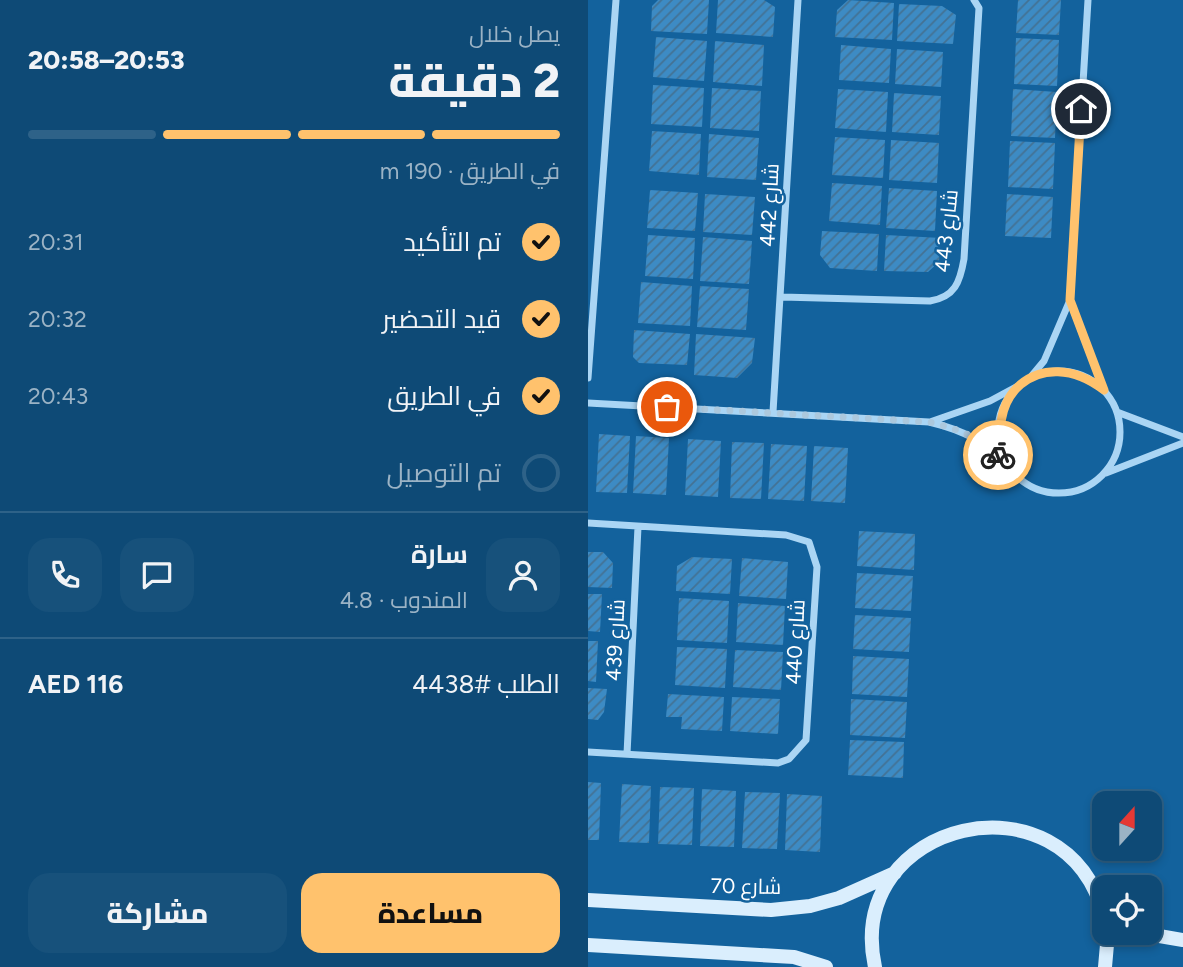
<!DOCTYPE html>
<html lang="ar">
<meta charset="utf-8">
<style>
:root{--surface:#0e4a76;--page:#17517b;--text:#f1f3f6;--muted:#9bb3c5;--line:#2e6288;--accent:#ffc26d}
body{margin:0;font-family:Figtree,Cairo,sans-serif;background:var(--page);color:var(--text);direction:rtl;height:100vh;display:flex;flex-direction:column;font-size:26px;white-space:nowrap}
*{box-sizing:border-box;margin:0}
p{font-size:23px;color:var(--muted)}
.icon{flex:none;width:38px;height:38px;fill:none;stroke:currentColor;stroke-width:2;stroke-linecap:round;stroke-linejoin:round}
.map{position:relative;flex:1;overflow:hidden;direction:ltr}
.details{display:flex;flex-direction:column;background:var(--surface);width:588px}
.details>*{flex:none}
.needle{width:46px;rotate:21deg}
.buttons{position:absolute;left:504px;top:791px;display:grid;gap:14px}
.buttons a{display:grid;place-items:center;width:70px;height:70px;border-radius:14px;background:var(--surface);box-shadow:0 4px 10px #0003,0 0 0 2px var(--line);font-size:35px}
.pin{position:absolute;display:grid;place-items:center;width:60px;height:60px;color:#fff;margin:-30px;border:4px solid #fff;border-radius:50%;box-shadow:0 2px 7px #0007}
.courier{position:absolute;display:grid;place-items:center;width:70px;height:70px;margin:-35px;border:5px solid #ffc26d;border-radius:50%;background:#fff;color:#222;box-shadow:0 2px 9px #0007}
.headline em{font-style:normal;font-weight:800}
.headline div{display:flex;flex-direction:column-reverse}
.headline{display:flex;align-items:center;justify-content:space-between;height:119px;padding:0 28px}
h1{font-size:46px;font-weight:800;line-height:52px}
.bar{display:grid;grid-template-columns:repeat(4,1fr);gap:10px 7px;align-content:center;height:84px;padding:0 28px}
.bar i{height:9px;border-radius:5px;background:var(--line)}
.bar .selected{background:var(--accent)}
.bar p{grid-column:span 4}
.line{display:flex;align-items:center;gap:18px;padding:0 28px;border-top:2px solid var(--line)}
.line div{flex:1}
.round{display:grid;place-items:center;flex:none;width:74px;height:74px;border-radius:21px;background:var(--page)}
ol{padding:0 28px;list-style:none}
li{display:flex;align-items:center;gap:21px;height:77px}
li p{margin-inline-start:auto}
li .icon{padding:7px;border-radius:50%;background:var(--accent);color:#111;stroke-width:4}
li:last-child{color:var(--muted)}
li i{width:38px;height:38px;border:4px solid var(--line);border-radius:50%}
.action{display:flex;gap:14px;margin-top:auto;padding:14px 28px}
.action a{flex:1;height:80px;border-radius:21px;background:var(--accent);color:#111;font-size:28px;font-weight:800;line-height:80px;text-align:center}
.action a+a{background:var(--page);color:var(--text)}
main{display:flex;flex:1;min-height:0}
.map>svg:first-child{display:block}
.building{fill:url(#building-hatch)}
.lines{fill:none;stroke-linecap:round;stroke-linejoin:round}
.minor{stroke:#aad5f4;stroke-width:7}
.secondary{stroke:#daeefd;stroke-width:14}
.done{stroke:#acc8dd;stroke-width:7;stroke-dasharray:0 12.6}
.route{stroke:#ffc26d;stroke-width:9}
.labels{text-anchor:middle;dominant-baseline:central;stroke-width:5;stroke-linejoin:round;paint-order:stroke}
.street-label{font-size:21px;fill:#fff;stroke:#13629d}
</style>
<main>
<div class="map">
<svg width="595" height="967" viewBox="0 0 595 967">
<defs>
<pattern id="building-hatch" width="6" height="6" patternUnits="userSpaceOnUse" patternTransform="scale(1.75)"><rect width="6" height="6" fill="#3d8bc4"/><path d="M-1 1l2-2M0 6l6-6M5 7l2-2" fill="none" stroke="#437294"/></pattern>
</defs>
<rect width="100%" height="100%" fill="#13629d"/>
<path class="building" d="M 70,0 L 121,0 L 119,34 L 63,31 L 64,6 Z
M 130,0 L 176,0 L 187,7 L 185,37 L 128,33 Z
M 260,0 L 306,3 L 304,40 L 247,37 L 249,10 Z
M 430,0 L 473,0 L 471,35 L 428,33 Z
M 311,4 L 354,6 L 368,15 L 365,44 L 309,41 Z
M 68,37 L 119,41 L 116,81 L 65,77 Z
M 428,38 L 471,40 L 469,86 L 426,84 Z
M 127,41 L 176,45 L 174,86 L 125,82 Z
M 253,45 L 303,49 L 301,83 L 251,80 Z
M 309,49 L 355,52 L 353,87 L 307,84 Z
M 65,85 L 116,88 L 114,127 L 63,124 Z
M 124,88 L 173,91 L 171,131 L 122,128 Z
M 250,89 L 300,92 L 298,132 L 247,128 Z
M 425,89 L 469,92 L 467,138 L 423,136 Z
M 306,93 L 353,96 L 351,135 L 304,132 Z
M 64,131 L 113,134 L 111,175 L 61,171 Z
M 121,134 L 171,138 L 168,180 L 119,177 Z
M 247,137 L 297,140 L 295,178 L 244,175 Z
M 303,140 L 351,143 L 349,183 L 301,180 Z
M 422,141 L 467,143 L 465,189 L 420,187 Z
M 244,183 L 294,186 L 292,225 L 241,221 Z
M 301,188 L 349,191 L 347,231 L 298,228 Z
M 62,190 L 110,193 L 107,231 L 59,228 Z
M 117,194 L 167,197 L 164,235 L 115,232 Z
M 419,194 L 465,197 L 463,238 L 417,236 Z
M 234,231 L 291,234 L 289,271 L 242,268 L 232,255 Z
M 60,235 L 107,238 L 105,279 L 57,276 Z
M 298,235 L 353,238 L 351,262 L 340,272 L 296,271 Z
M 115,237 L 164,241 L 161,284 L 112,281 Z
M 53,282 L 104,286 L 102,326 L 50,323 Z
M 112,286 L 161,289 L 158,330 L 109,327 Z
M 46,330 L 102,334 L 99,365 L 51,363 L 45,357 Z
M 108,334 L 167,338 L 164,363 L 149,378 L 106,375 Z
M 11,434 L 42,436 L 39,493 L 8,492 Z
M 48,436 L 81,438 L 78,495 L 45,493 Z
M 100,439 L 133,441 L 130,497 L 97,495 Z
M 144,442 L 176,443 L 173,499 L 142,498 Z
M 183,444 L 219,446 L 216,501 L 180,499 Z
M 226,446 L 260,448 L 257,503 L 223,501 Z
M 271,531 L 327,534 L 326,570 L 269,566 Z
M 0,552 L 15,552 L 25,563 L 24,588 L 0,587 Z
M 104,557 L 144,559 L 142,594 L 88,591 L 89,566 Z
M 154,558 L 200,562 L 198,599 L 151,596 Z
M 269,573 L 325,576 L 323,611 L 267,608 Z
M 0,594 L 14,594 L 12,632 L 0,631 Z
M 91,598 L 141,601 L 139,643 L 89,640 Z
M 150,603 L 197,606 L 195,645 L 148,642 Z
M 267,615 L 323,618 L 321,652 L 265,649 Z
M 0,641 L 10,641 L 8,682 L 0,681 Z
M 89,647 L 139,649 L 137,688 L 87,685 Z
M 147,650 L 195,652 L 193,690 L 145,687 Z
M 265,656 L 321,659 L 319,697 L 264,694 Z
M 0,688 L 19,689 L 16,712 L 10,720 L 0,719 Z
M 80,694 L 136,697 L 134,731 L 93,729 L 94,717 L 78,717 Z
M 144,697 L 192,699 L 190,734 L 142,731 Z
M 263,699 L 319,702 L 317,738 L 262,735 Z
M 262,740 L 316,742 L 315,778 L 260,775 Z
M 0,782 L 13,783 L 11,840 L 0,840 Z
M 34,784 L 63,786 L 61,843 L 31,842 Z
M 72,787 L 106,788 L 104,845 L 70,844 Z
M 114,789 L 148,791 L 146,847 L 112,846 Z
M 157,792 L 192,793 L 189,849 L 154,848 Z
M 199,794 L 234,796 L 232,852 L 197,850 Z"/>
<g class="lines">
<path class="minor" d="M 194,297 L 342,301 C 367,297 372,282 376,259 L 391,8 L 386,0
M 482,301 L 515,388
M410 432a61 61 0 1 1 122 0a61 61 0 1 1-122 0Z
M 0,378 L 28,0
M 441,379 L 456,361 L 482,300 L 500,0
M 0,403 L 341,422 C 375,430 399,442 422,468
M 185,412 L 210,0
M 529,412 L 595,437
M 342,422 L 402,401 L 428,387
M 518,473 L 595,443
M 0,523 L 198,535 L 221,542 L 229,567 L 218,740 L 201,759 L 190,763 L 0,752
M 39,754 L 50,527"/>
<path class="secondary" d="M 0,900 L 183,910 L 222,906 L 251,898 L 307,873
M 554,933 L 595,940
M 0,945 L 206,957 L 238,967
M 287,967 C 255,820 478,768 516,916
M 517,967 L 520,933"/>
</g>
<g class="lines">
<path class="done" d="M 79,407 L 341,422 C 367,428 390,436 410,455"/>
<path class="route" d="M 410,455 L 422,468 C 388,398 453,341 516,390 L 482,300 L 493,109"/>
</g>
<g class="labels">
<g class="street-label">
<text transform="translate(181 205) rotate(-87)">شارع 442</text>
<text transform="translate(358 231) rotate(-84)">شارع 443</text>
<text transform="translate(27 640) rotate(-87)">شارع 439</text>
<text transform="translate(207 642) rotate(-87)">شارع 440</text>
<text transform="translate(158 886) rotate(1)">شارع 70</text>
</g>
</g>
</svg>
<div class="buttons">
<a><svg class="needle" viewBox="-14 -14 28 28"><path d="M0-13l5 13h-10z" fill="#e53935"/><path d="M0 13l5-13h-10z" fill="#9bb3c5"/></svg></a>
<a><svg class="icon" aria-label="locate" viewBox="0 0 24 24"><circle cx="12" cy="12" r="6"/><path d="M12 2v4M12 18v4M2 12h4M18 12h4"/></svg></a>
</div>
<div class="pin" style="left:79px;top:407px;background:#ea580c"><svg class="icon" aria-label="bag" viewBox="0 0 24 24"><path d="M5 8h14l-1 12H6zM9 8a3 3 0 0 1 6 0"/></svg></div>
<div class="pin" style="left:493px;top:109px;background:#1f2937"><svg class="icon" aria-label="home" viewBox="0 0 24 24"><path d="M3 11l9-7 9 7M6 9v11h12V9"/></svg></div>
<div class="courier" style="left:410px;top:455px"><svg class="icon" aria-label="bike" viewBox="0 0 24 24"><circle cx="6" cy="16" r="4"/><circle cx="18" cy="16" r="4"/><path d="M6 16l4-8h5l3 8M10 8l3 8H6M13 5h3"/></svg></div>
</div>
<section class="details">
<div class="headline"><div><h1>2 دقيقة</h1><p>يصل خلال</p></div><em>20:53–20:58</em></div>
<div class="bar"><i class="selected"></i><i class="selected"></i><i class="selected"></i><i></i><p>في الطريق · 190 m</p></div>
<ol>
<li><svg class="icon" aria-label="check" viewBox="0 0 24 24"><path d="M5 12l5 5 9-10"/></svg>تم التأكيد<p>20:31</p></li>
<li><svg class="icon" aria-label="check" viewBox="0 0 24 24"><path d="M5 12l5 5 9-10"/></svg>قيد التحضير<p>20:32</p></li>
<li><svg class="icon" aria-label="check" viewBox="0 0 24 24"><path d="M5 12l5 5 9-10"/></svg>في الطريق<p>20:43</p></li>
<li><i></i>تم التوصيل</li>
</ol>
<div class="line" style="height:126px"><a class="round"><svg class="icon" aria-label="person" viewBox="0 0 24 24"><circle cx="12" cy="8" r="4"/><path d="M4 21q1-7 8-7t8 7"/></svg></a><div><b>سارة</b><p>المندوب · 4.8</p></div><a class="round"><svg class="icon" aria-label="chat" viewBox="0 0 24 24"><path d="M4 5h16v11H9l-5 4z"/></svg></a><a class="round"><svg class="icon" aria-label="phone" viewBox="0 0 24 24"><path d="M5 4h4l2 5-3 2q2 4 5 5l2-3 5 2v4C11 20 4 13 5 4z"/></svg></a></div>
<div class="line" style="height:91px"><div>الطلب #4438</div><b>AED 116</b></div>
<div class="action"><a>مساعدة</a><a>مشاركة</a></div>
</section>
</main>
